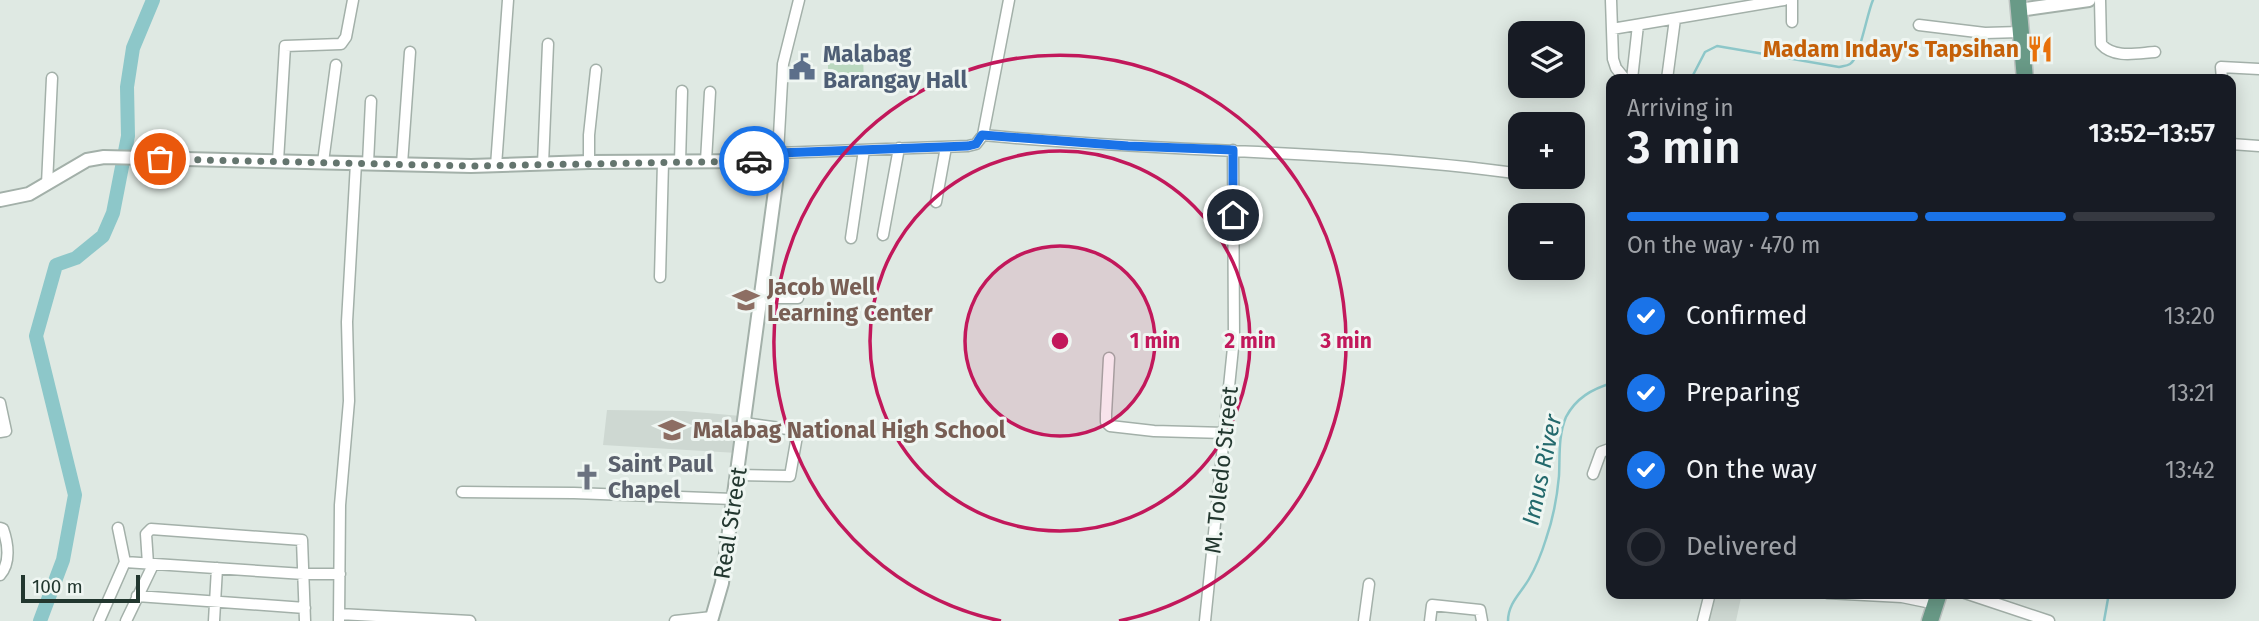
<!DOCTYPE html>
<meta charset="utf-8">
<style>
:root{--surface:#171b24;--page:#242831;--text:#f1f3f6;--muted:#9ea1a6;--line:#363941;--accent:#1a73e8}
body{margin:0;font-family:"Fira Sans",sans-serif;background:var(--page);color:var(--text);height:100vh;display:flex;flex-direction:column;font-size:26px;white-space:nowrap}
*{box-sizing:border-box;margin:0}
p{font-size:23px;color:var(--muted)}
.icon{flex:none;width:38px;height:38px;fill:none;stroke:currentColor;stroke-width:2;stroke-linecap:round;stroke-linejoin:round}
.map{position:relative;flex:1;overflow:hidden}
.panel{position:absolute;left:1606px;top:74px;width:630px;height:525px;display:flex;flex-direction:column;background:var(--surface);border-radius:14px;box-shadow:0 4px 18px #0003}
.panel>*{flex:none}
.tools{position:absolute;left:1508px;top:21px;display:grid;gap:14px}
.tools a{display:grid;place-items:center;width:77px;height:77px;border-radius:14px;background:var(--surface);box-shadow:0 4px 18px #0003;font-size:35px}
.scale{position:absolute;left:21px;bottom:18px;width:119px;box-sizing:border-box;padding-left:7px;border:4px solid #22372f;border-top:0;font-size:19px;line-height:24px;white-space:nowrap;color:#22372f;-webkit-text-stroke:5px #eff6f2;paint-order:stroke}
.pin{position:absolute;display:grid;place-items:center;width:60px;height:60px;color:#fff;margin:-30px;border:4px solid #fff;border-radius:50%;box-shadow:0 2px 7px #0007}
.courier{position:absolute;display:grid;place-items:center;width:70px;height:70px;margin:-35px;border:5px solid #1a73e8;border-radius:50%;background:#fff;color:#222;box-shadow:0 2px 9px #0007}
.summary em{font-style:normal;font-weight:600}
.summary div{display:flex;flex-direction:column-reverse}
.summary{display:flex;align-items:center;justify-content:space-between;height:119px;padding:0 21px}
h1{font-size:46px;font-weight:600;line-height:52px}
.bar{display:grid;grid-template-columns:repeat(4,1fr);gap:10px 7px;align-content:center;height:84px;padding:0 21px}
.bar i{height:9px;border-radius:5px;background:var(--line)}
.bar .on{background:var(--accent)}
.bar p{grid-column:span 4}
ol{padding:0 21px;list-style:none}
li{display:flex;align-items:center;gap:21px;height:77px}
li p{margin-inline-start:auto}
li .icon{padding:7px;border-radius:50%;background:var(--accent);color:#fff;stroke-width:4}
li:last-child{color:var(--muted)}
li i{width:38px;height:38px;border:4px solid var(--line);border-radius:50%}
.map>svg:first-child{display:block}
.built{fill:#ced8d2}
.green{fill:#bad8bf}
.lines{fill:none;stroke-linecap:round;stroke-linejoin:round}
.stream{stroke:#8dc7c9;stroke-width:2.5}
.river{stroke:#8dc7c9;stroke-width:14}
.minor-casing{stroke:#a3b0a9;stroke-width:13}
.tertiary-casing{stroke:#a3b0a9;stroke-width:16}
.primary-casing{stroke:#bdc3c1;stroke-width:19}
.minor{stroke:#fff;stroke-width:10}
.tertiary{stroke:#fff;stroke-width:12}
.primary{stroke:#699a87;stroke-width:16}
.done{stroke:#64756e;stroke-width:7;stroke-dasharray:0 12.6}
.route{stroke:#1a73e8;stroke-width:9}
.ring{fill:none;stroke:#c2185b;stroke-width:3.5}
.labels{text-anchor:middle;dominant-baseline:central;stroke-width:6;stroke-linejoin:round;paint-order:stroke}
.food-label{font-size:23px;font-weight:bold;fill:#c56008;stroke:#eff6f2;text-anchor:end}
.service-label{font-size:23px;font-weight:bold;fill:#4e5e75;stroke:#eff6f2;text-anchor:start}
.education-label{font-size:23px;font-weight:bold;fill:#785e54;stroke:#eff6f2;text-anchor:start}
.worship-label{font-size:23px;font-weight:bold;fill:#5b616d;stroke:#eff6f2;text-anchor:start}
.street-label{font-size:23px;fill:#22372f;stroke:#eff6f2}
.water-label{font-size:24px;font-style:italic;fill:#23696c;stroke:#eff6f2}
.centre{fill:#c2185b;stroke:#eff6f2;stroke-width:3.5}
.ring-label{font-size:21px;text-anchor:middle;font-weight:bold;fill:#c2185b;stroke:#eff6f2;stroke-width:6;stroke-linejoin:round;paint-order:stroke}
</style>
<div class="map">
<svg width="2259" height="621" viewBox="0 0 2259 621">
<rect width="100%" height="100%" fill="#dfe9e3"/>
<path class="built" d="M 607,410 L 684,411 L 741,416 L 737,453 L 603,445 Z
M 1712,593 L 1742,593 L 1736,621 L 1707,621 Z"/>
<path class="green" d="M 828,56 L 863,56 L 864,83 L 828,84 Z"/>
<g class="lines">
<path class="stream" d="M 1691,79 L 1705,52 L 1717,46 L 1839,67 C 1843,66 1847,66 1850,64 C 1860,58 1867,13 1873,0
M 1508,621 C 1508,603 1521,593 1529,579 C 1536,567 1542,552 1546,539 C 1553,519 1557,498 1559,476 C 1560,456 1558,436 1566,417 C 1576,398 1592,389 1612,383
M 2104,621 L 2109,593"/>
<path class="river" d="M 40,621 L 63,560 L 75,495 L 36,336 L 56,265 L 76,258 L 103,236 L 113,213 L 128,136 L 127,87 L 133,48 L 153,0"/>
<g class="minor-casing">
<path id="minor" d="M 1611,0 L 1613,59 L 1616,68 L 1625,79
M 2100,0 L 2101,44 C 2114,59 2138,53 2155,52
M 1792,22 L 1792,0
M 1919,25 L 1985,33 L 2020,32
M 1612,29 L 1784,0
M 1632,79 L 1638,25
M 1667,79 L 1675,19
M 2222,79 L 2221,67 L 2259,69
M 983,135 L 1009,0
M 2231,144 L 2259,146
M 778,153 L 968,146 L 976,144 L 983,135 C 1162,153 1342,149 1521,174
M 775,158 L 778,153 L 783,64 L 799,0
M 278,161 L 285,46 L 341,44 L 346,37 L 353,0
M 706,161 L 710,92
M 323,162 L 336,65
M 589,162 L 589,135 L 596,70
M 680,162 L 682,91
M 368,163 L 371,101
M 402,164 L 410,52
M 543,164 L 548,44
M 496,166 L 508,0
M 1538,177 L 1563,180
M 47,184 L 52,78
M 936,202 L 946,147
M 883,235 L 899,148
M 851,238 L 864,150
M 660,277 L 663,162
M 761,298 L 798,298
M 1109,358 L 1106,414 L 1106,422 L 1110,426 L 1154,431 L 1225,433
M 0,403 L 6,431 L 0,432
M 1593,474 L 1601,452 L 1612,448
M 737,475 L 790,476 L 797,436 L 793,431 L 788,429 L 744,423
M 462,492 L 574,493 L 733,499
M 0,528 L 3,529 C 8,543 11,563 0,575
M 125,562 L 304,574 L 340,574
M 148,564 L 146,534 L 151,529 L 302,540 L 305,621
M 1827,593 L 1902,597 L 1936,604
M 1965,593 L 2049,621
M 137,596 L 305,608
M 339,614 L 470,621
M 99,621 L 125,562 L 118,528
M 126,621 L 153,565
M 214,621 L 217,568
M 339,621 L 340,505 L 349,401 L 347,322 L 356,163
M 675,621 L 712,617
M 1205,621 L 1234,338 L 1233,150
M 1364,621 L 1369,584
M 1430,621 L 1432,605 L 1480,610 L 1482,621
M 1703,621 L 1710,593"/>
</g>
<g class="tertiary-casing">
<path id="tertiary" d="M 2026,9 L 2089,0
M 0,200 L 29,194 L 87,160 L 104,157 L 471,166 L 589,162 L 774,161 L 777,176 L 722,583 L 711,621"/>
</g>
<g class="primary-casing">
<path id="primary" d="M 2018,0 L 2025,79
M 1930,621 L 1939,593"/>
</g>
<use href="#minor" class="minor"/>
<use href="#tertiary" class="tertiary"/>
<use href="#primary" class="primary"/>
</g>
<g class="lines">
<path class="done" d="M 160,159 L 471,166 L 754,161"/>
<path class="route" d="M 754,161 L 774,161 L 778,153 L 968,146 L 976,144 L 982,135 L 1128,146 L 1233,150 L 1233,215"/>
</g>
<circle cx="1060" cy="341" r="95" fill="#c2185b" fill-opacity=".12"/>
<g class="ring">
<circle cx="1060" cy="341" r="95"/>
<circle cx="1060" cy="341" r="190"/>
<path d="M1001 621A286 286 0 1 1 1119 621"/>
</g>
<defs>
<g id="restaurant-bare" transform="scale(2.1)"><path d="M-5-6h1v4h1v-4h1v4h1v-4h1v5L-1.5 .5V6h-2V.5L-5-1ZM5-6V6H3V1.5H1.5Q1.5-4 5-6Z" fill="#e8710a" stroke="#eff6f2" stroke-width="2.5" paint-order="stroke"/></g>
<g id="civic-bare" transform="scale(2.1)"><path d="M-.6-6.5H3V-4.5H.6V-3L4-1V1h2V6H-6V1h2V-1L-.6-3ZM-1.2 2.5V6h2.4V2.5Z" fill="#5c6f8a" stroke="#eff6f2" stroke-width="2.5" paint-order="stroke"/></g>
<g id="school-bare" transform="scale(2.1)"><path d="M0-5L7-2L0 1L-7-2ZM-4 1L0 2.5L4 1V4Q0 6-4 4Z" fill="#8d6e63" stroke="#eff6f2" stroke-width="2.5" paint-order="stroke"/></g>
<g id="church-bare" transform="scale(2.1)"><path d="M-1.2-6h2.4v3.5h3.3v2.4h-3.3V6h-2.4V-.1h-3.3v-2.4h3.3Z" fill="#6b7280" stroke="#eff6f2" stroke-width="2.5" paint-order="stroke"/></g>
</defs>
<g fill-rule="evenodd">
<use href="#restaurant-bare" x="2040" y="49"/>
<use href="#civic-bare" x="802" y="67"/>
<use href="#school-bare" x="746" y="300"/>
<use href="#school-bare" x="672" y="430"/>
<use href="#church-bare" x="587" y="477"/>
</g>
<g class="labels">
<g class="food-label">
<text x="2019" y="49">Madam Inday's Tapsihan</text>
</g>
<g class="service-label">
<text x="823" y="54">Malabag<tspan x="823" dy="26">Barangay Hall</tspan></text>
</g>
<g class="education-label">
<text x="767" y="287">Jacob Well<tspan x="767" dy="26">Learning Center</tspan></text>
<text x="693" y="430">Malabag National High School</text>
</g>
<g class="worship-label">
<text x="608" y="464">Saint Paul<tspan x="608" dy="26">Chapel</tspan></text>
</g>
<g class="street-label">
<text transform="translate(1221 470) rotate(-84)">M. Toledo Street</text>
<text transform="translate(730 523) rotate(-81)">Real Street</text>
</g>
<g class="water-label">
<text transform="translate(1542 470) rotate(-78)">Imus River</text>
</g>
</g>
<circle cx="1060" cy="341" r="10" class="centre"/>
<g class="ring-label">
<text x="1155" y="348">1 min</text>
<text x="1250" y="348">2 min</text>
<text x="1346" y="348">3 min</text>
</g>
</svg>
<div class="tools">
<a><svg class="icon" aria-label="layers" viewBox="0 0 24 24"><path d="M12 4l9 5-9 5-9-5zM3 14l9 5 9-5"/></svg></a>
<a>+</a>
<a>−</a>
</div>
<div class="scale">100 m</div>
<div class="pin" style="left:160px;top:159px;background:#ea580c"><svg class="icon" aria-label="bag" viewBox="0 0 24 24"><path d="M5 8h14l-1 12H6zM9 8a3 3 0 0 1 6 0"/></svg></div>
<div class="pin" style="left:1233px;top:215px;background:#1f2937"><svg class="icon" aria-label="home" viewBox="0 0 24 24"><path d="M3 11l9-7 9 7M6 9v11h12V9"/></svg></div>
<div class="courier" style="left:754px;top:161px"><svg class="icon" aria-label="car" viewBox="0 0 24 24"><path d="M5 17H2v-5l4-1 3-4h7l3 4 3 1v5h-3M9 17h6M6 11h13"/><circle cx="7" cy="17" r="2"/><circle cx="17" cy="17" r="2"/></svg></div>
<section class="panel">
<div class="summary"><div><h1>3 min</h1><p>Arriving in</p></div><em>13:52–13:57</em></div>
<div class="bar"><i class="on"></i><i class="on"></i><i class="on"></i><i></i><p>On the way · 470 m</p></div>
<ol>
<li><svg class="icon" aria-label="check" viewBox="0 0 24 24"><path d="M5 12l5 5 9-10"/></svg>Confirmed<p>13:20</p></li>
<li><svg class="icon" aria-label="check" viewBox="0 0 24 24"><path d="M5 12l5 5 9-10"/></svg>Preparing<p>13:21</p></li>
<li><svg class="icon" aria-label="check" viewBox="0 0 24 24"><path d="M5 12l5 5 9-10"/></svg>On the way<p>13:42</p></li>
<li><i></i>Delivered</li>
</ol>
</section>
</div>
